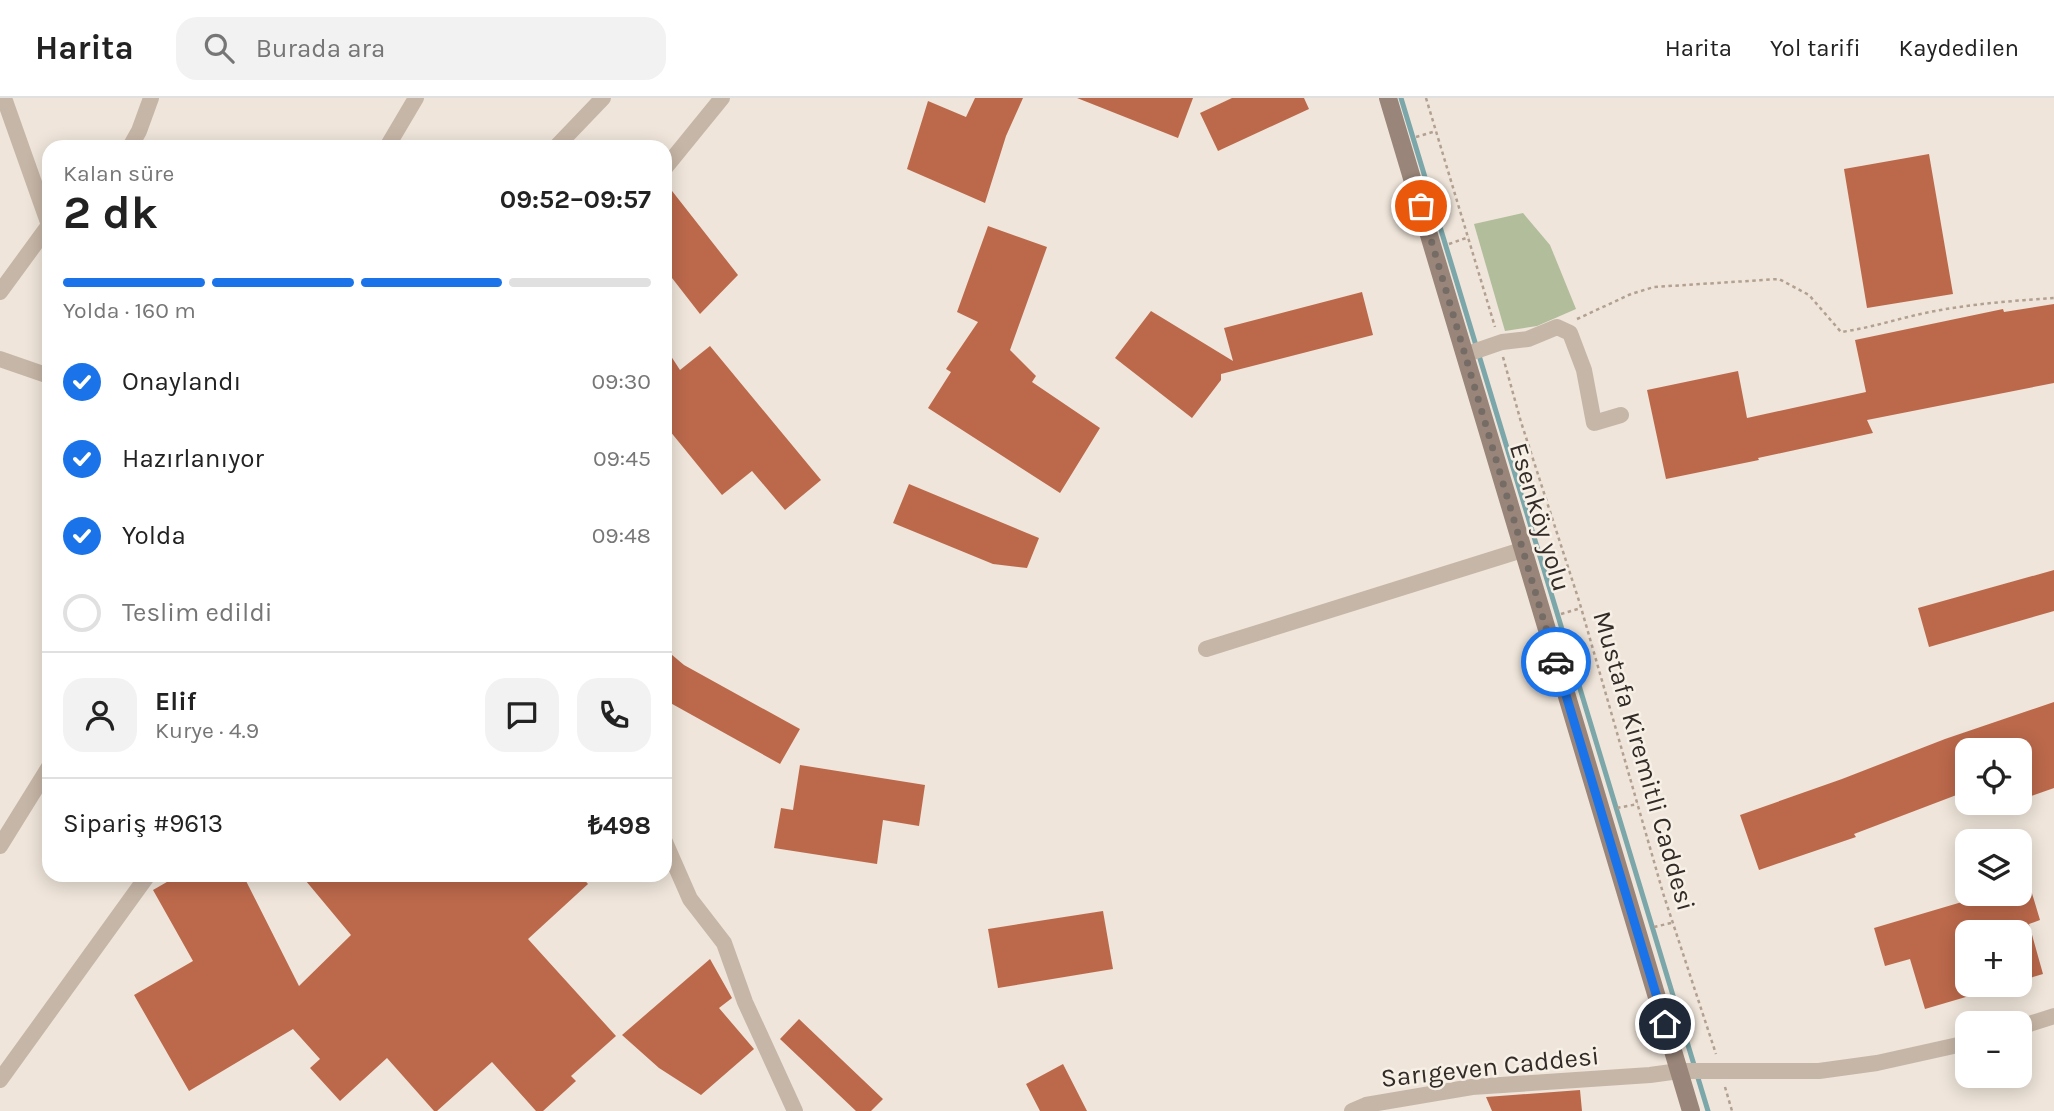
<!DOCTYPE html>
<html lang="tr">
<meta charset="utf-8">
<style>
:root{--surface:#fff;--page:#f2f2f2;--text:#222;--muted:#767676;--line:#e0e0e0;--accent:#1a73e8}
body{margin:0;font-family:Karla,sans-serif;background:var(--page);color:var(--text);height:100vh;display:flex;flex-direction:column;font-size:26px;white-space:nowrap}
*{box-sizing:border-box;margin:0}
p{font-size:23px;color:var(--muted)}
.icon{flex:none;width:38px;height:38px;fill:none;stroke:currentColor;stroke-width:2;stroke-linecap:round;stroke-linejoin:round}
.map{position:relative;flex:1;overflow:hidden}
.panel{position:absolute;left:42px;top:42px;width:630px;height:742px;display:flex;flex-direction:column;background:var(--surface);border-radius:21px;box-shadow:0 4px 18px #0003}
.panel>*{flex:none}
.controls{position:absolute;left:1955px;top:640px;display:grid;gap:14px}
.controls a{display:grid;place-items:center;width:77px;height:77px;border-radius:14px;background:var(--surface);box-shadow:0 4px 18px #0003;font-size:35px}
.pin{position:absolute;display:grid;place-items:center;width:60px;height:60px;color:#fff;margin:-30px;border:4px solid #fff;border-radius:50%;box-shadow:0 2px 7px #0007}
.courier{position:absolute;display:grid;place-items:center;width:70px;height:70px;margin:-35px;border:5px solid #1a73e8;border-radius:50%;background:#fff;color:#222;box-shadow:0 2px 9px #0007}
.head em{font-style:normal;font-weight:700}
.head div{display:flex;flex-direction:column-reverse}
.head{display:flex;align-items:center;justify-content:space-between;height:119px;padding:0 21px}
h1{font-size:46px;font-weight:700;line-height:52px}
.bar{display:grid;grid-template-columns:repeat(4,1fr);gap:10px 7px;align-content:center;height:84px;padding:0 21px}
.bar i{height:9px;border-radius:5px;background:var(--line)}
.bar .on{background:var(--accent)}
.bar p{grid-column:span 4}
.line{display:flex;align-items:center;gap:18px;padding:0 21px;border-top:2px solid var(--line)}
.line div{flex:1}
.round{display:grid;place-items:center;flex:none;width:74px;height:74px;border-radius:21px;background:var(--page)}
ol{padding:0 21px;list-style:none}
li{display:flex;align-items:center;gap:21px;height:77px}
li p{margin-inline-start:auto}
li .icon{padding:7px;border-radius:50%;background:var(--accent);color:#fff;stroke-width:4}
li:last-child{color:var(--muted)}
li i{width:38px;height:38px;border:4px solid var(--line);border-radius:50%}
header{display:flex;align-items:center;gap:42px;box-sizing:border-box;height:98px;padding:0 35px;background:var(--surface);border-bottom:2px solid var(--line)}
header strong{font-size:33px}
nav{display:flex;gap:38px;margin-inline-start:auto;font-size:24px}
.search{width:490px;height:63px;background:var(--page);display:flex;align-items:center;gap:18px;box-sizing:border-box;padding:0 24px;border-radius:21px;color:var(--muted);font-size:26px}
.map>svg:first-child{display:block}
.green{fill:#b1bd9b}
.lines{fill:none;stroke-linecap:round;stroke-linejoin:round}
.stream{stroke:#7ba7aa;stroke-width:5}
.building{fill:#bc694b}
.path{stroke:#b2a091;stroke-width:2.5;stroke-dasharray:3.5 3.5;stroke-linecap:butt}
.street{stroke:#c6b6a7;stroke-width:16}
.secondary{stroke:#998579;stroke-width:18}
.done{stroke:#756c66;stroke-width:7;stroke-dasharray:0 12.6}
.route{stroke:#1a73e8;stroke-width:9}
.labels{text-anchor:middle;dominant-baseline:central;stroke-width:5;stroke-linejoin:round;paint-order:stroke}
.street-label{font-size:26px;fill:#332b27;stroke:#f7f0e6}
</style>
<header>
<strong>Harita</strong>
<div class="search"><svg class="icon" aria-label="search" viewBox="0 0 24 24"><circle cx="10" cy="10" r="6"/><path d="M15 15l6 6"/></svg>Burada ara</div>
<nav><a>Harita</a><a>Yol tarifi</a><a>Kaydedilen</a></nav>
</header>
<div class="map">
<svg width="2054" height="1013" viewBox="0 0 2054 1013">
<rect width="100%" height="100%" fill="#efe5da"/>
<path class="green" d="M 1523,115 L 1550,147 L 1576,211 L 1537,228 L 1505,233 L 1474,126 Z"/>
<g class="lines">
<path class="stream" d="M 1401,0 L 1708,1013"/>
</g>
<path class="building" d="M 975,0 L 1023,0 L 1006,38 L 985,105 L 907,71 L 928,3 L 966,19 Z
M 1077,0 L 1193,0 L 1178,40 Z
M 1232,0 L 1304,0 L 1309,11 L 1218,53 L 1200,15 Z
M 1929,56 L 1953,196 L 1867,210 L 1844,71 Z
M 665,84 L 738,177 L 700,216 L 665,171 Z
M 988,128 L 1047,149 L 1010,252 L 1036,278 L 1032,284 L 1100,330 L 1060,395 L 928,310 L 951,274 L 946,271 L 978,224 L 957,214 Z
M 1362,194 L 1373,237 L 1221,276 L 1221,282 L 1192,320 L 1115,260 L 1151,213 L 1233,263 L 1224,230 Z
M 2054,206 L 2054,285 L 1867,322 L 1873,335 L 1758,360 L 1759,362 L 1666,381 L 1647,292 L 1738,273 L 1747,320 L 1866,294 L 1855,242 L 2003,211 L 2004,214 Z
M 710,248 L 821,382 L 785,412 L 752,373 L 722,397 L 665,327 L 665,249 L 680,272 Z
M 909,386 L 1039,440 L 1027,470 L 993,466 L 893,425 Z
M 2054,472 L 2054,513 L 1929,549 L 1918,510 Z
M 665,551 L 684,567 L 800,631 L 780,666 L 665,602 Z
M 2054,604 L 2054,690 L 2020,702 L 2020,653 L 1967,653 L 1967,693 L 1854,736 L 1856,739 L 1759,772 L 1740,717 L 1842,681 L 1945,641 Z
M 800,667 L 925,687 L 919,728 L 883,722 L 877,766 L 774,750 L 781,710 L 793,712 Z
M 2020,765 L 2023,765 L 2040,822 L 2029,826 L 2043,876 L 2020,883 L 2020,828 L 1998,835 L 1967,835 L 1967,887 L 1993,887 L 1993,891 L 1925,911 L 1910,861 L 1885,868 L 1874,830 L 1989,796 L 2020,796 Z
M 179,777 L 243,777 L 299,888 L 351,837 L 301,777 L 580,777 L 588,786 L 528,841 L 616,938 L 571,978 L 576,983 L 543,1013 L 536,1013 L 492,964 L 437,1013 L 434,1013 L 387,960 L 340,1003 L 310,970 L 320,961 L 293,931 L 189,993 L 134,897 L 193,863 L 153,792 Z
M 1103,813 L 1113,871 L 998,890 L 988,831 Z
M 710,861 L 732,900 L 719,910 L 754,951 L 701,997 L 659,970 L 622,937 Z
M 799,921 L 883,1001 L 871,1013 L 856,1013 L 780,941 Z
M 1063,966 L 1087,1013 L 1040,1013 L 1026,986 Z
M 1580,992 L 1582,1013 L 1492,1013 L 1486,999 Z"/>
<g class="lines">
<path class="path" d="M 1426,0 L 1495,229
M 1416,39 L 1436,33
M 1449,146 L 1469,139
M 1577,221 L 1631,196 L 1654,189 L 1779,181 L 1809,197 L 1841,234 C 1870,230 1897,221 1925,215 C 1968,206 2011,203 2054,200
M 1503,259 L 1521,324 L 1580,506 L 1663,795 L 1716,956
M 1561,516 L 1581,510
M 1617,710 L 1638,706
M 1654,829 L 1671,825
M 1725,989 L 1732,1013"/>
<path class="street" d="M 4,0 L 49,127
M 130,49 L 139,33 L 151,0
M 387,49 L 416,0
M 556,49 L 603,0
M 665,70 L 722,0
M 0,194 L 49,127
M 1467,256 L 1502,244 L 1528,241 L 1557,229 L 1570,235 L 1584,272 L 1594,325 L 1621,317
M 0,261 L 49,278
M 1206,551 L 1522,452
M 665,744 L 690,801 L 724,845 L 745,904 L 795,1013
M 0,748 L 49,669
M 2020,929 L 2054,918
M 0,982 L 148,777
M 1352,1013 L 1366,1007 L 1472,989 L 1650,977 L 1679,973 L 1819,973 L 1877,965 L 1967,945"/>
<path class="secondary" d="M 1388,0 L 1691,1013"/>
</g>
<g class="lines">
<path class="done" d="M 1421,108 L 1556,564"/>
<path class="route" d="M 1556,564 L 1665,926"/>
</g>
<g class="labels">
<g class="street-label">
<text transform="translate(1540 419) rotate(73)">Esenköy yolu</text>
<text transform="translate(1644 663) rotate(74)">Mustafa Kiremitli Caddesi</text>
<text transform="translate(1490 969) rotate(-6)">Sarıgeven Caddesi</text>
</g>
</g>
</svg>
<div class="controls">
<a><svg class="icon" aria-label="locate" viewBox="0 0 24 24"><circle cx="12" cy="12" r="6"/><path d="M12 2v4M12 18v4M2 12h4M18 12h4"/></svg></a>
<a><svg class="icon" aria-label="layers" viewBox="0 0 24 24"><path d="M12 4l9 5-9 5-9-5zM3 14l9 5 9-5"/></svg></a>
<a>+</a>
<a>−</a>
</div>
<div class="pin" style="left:1421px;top:108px;background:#ea580c"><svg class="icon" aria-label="bag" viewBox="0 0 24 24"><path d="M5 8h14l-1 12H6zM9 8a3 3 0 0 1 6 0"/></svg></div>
<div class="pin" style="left:1665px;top:926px;background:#1f2937"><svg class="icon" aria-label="home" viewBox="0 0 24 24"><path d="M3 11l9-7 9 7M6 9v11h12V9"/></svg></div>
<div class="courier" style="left:1556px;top:564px"><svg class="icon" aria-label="car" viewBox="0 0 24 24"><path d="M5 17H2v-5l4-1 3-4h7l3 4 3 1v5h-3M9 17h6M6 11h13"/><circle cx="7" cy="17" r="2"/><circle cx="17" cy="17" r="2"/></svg></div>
<section class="panel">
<div class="head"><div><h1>2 dk</h1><p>Kalan süre</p></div><em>09:52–09:57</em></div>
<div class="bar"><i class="on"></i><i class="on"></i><i class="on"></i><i></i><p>Yolda · 160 m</p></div>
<ol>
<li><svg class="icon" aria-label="check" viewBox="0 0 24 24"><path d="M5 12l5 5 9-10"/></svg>Onaylandı<p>09:30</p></li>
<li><svg class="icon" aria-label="check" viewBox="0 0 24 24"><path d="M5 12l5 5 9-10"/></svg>Hazırlanıyor<p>09:45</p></li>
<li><svg class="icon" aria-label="check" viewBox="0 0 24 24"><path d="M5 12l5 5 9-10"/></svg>Yolda<p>09:48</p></li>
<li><i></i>Teslim edildi</li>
</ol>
<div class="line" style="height:126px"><a class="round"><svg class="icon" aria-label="person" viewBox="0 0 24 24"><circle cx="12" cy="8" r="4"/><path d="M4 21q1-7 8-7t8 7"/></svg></a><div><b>Elif</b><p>Kurye · 4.9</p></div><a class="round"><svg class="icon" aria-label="chat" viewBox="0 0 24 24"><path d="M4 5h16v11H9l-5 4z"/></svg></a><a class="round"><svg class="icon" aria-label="phone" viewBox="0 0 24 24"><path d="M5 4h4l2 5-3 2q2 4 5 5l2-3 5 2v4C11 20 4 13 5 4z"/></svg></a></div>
<div class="line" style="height:91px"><div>Sipariş #9613</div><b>₺498</b></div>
</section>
</div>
